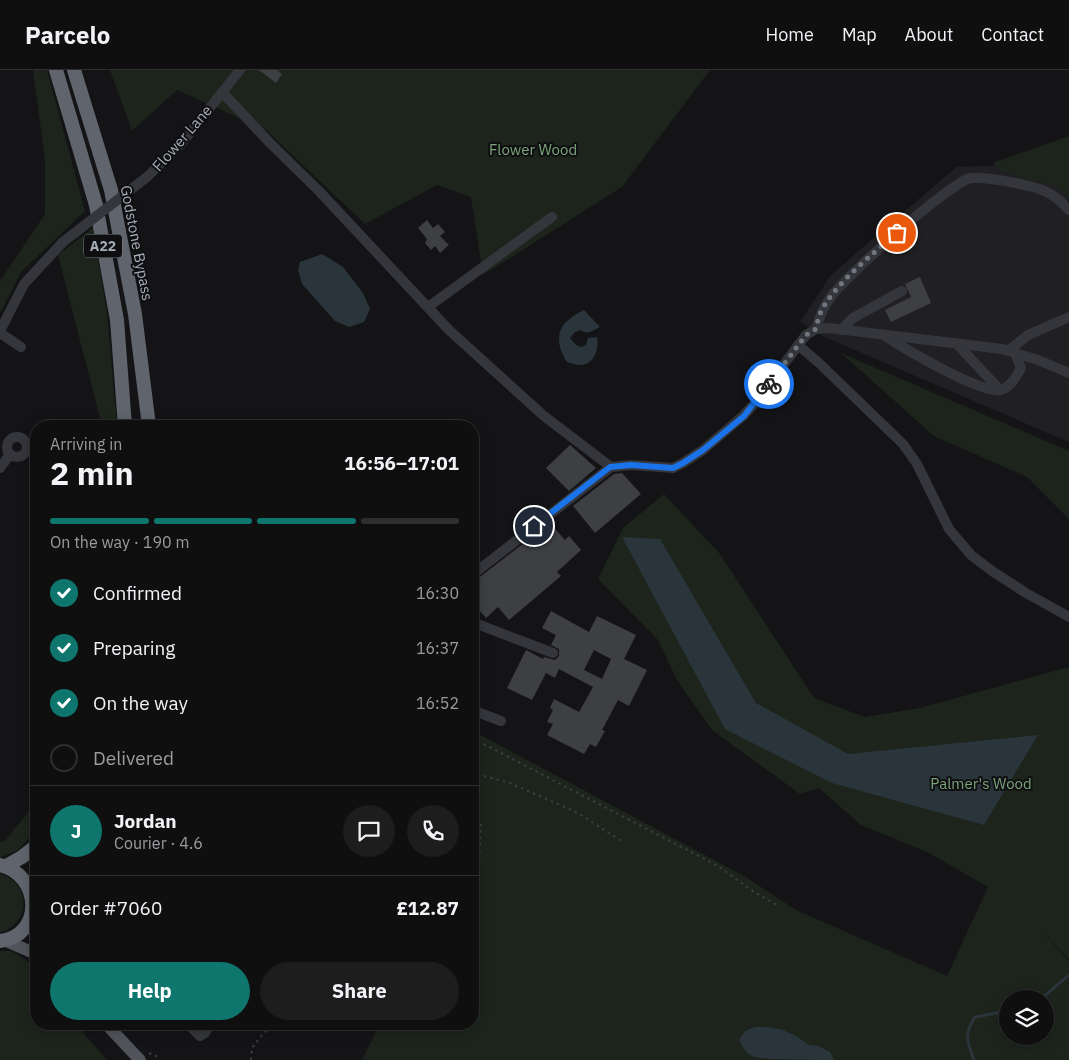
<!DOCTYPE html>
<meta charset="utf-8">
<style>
:root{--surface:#0f0f10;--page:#1d1d1e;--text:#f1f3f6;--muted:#9b9c9f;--line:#2f2f30;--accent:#0f766e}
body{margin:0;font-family:"IBM Plex Sans",sans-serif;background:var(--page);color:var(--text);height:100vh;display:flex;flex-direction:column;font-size:19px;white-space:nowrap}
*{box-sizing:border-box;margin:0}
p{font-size:16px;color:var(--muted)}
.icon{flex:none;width:28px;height:28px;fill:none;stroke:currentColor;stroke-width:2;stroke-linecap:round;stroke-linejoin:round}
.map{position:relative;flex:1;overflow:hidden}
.drawer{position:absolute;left:30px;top:350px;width:449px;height:610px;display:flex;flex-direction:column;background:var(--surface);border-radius:20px;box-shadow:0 2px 12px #0003,0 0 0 1px var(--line)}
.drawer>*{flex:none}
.tools{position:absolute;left:999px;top:920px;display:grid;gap:10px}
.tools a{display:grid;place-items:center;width:55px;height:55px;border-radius:50%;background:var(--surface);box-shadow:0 2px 12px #0003,0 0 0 1px var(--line);font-size:25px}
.pin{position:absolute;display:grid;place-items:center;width:42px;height:42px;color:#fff;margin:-21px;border:2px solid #fff;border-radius:50%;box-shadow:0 1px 5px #0007}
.courier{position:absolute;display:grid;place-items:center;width:50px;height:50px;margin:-25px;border:4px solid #1a73e8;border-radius:50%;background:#fff;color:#222;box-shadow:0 1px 6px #0007}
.headline em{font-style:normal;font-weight:800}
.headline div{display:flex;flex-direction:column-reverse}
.headline{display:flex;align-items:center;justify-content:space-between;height:85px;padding:0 20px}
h1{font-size:32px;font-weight:800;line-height:38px}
.bar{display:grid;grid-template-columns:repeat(4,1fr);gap:8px 5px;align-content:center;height:60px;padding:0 20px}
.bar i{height:6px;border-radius:4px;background:var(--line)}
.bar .active{background:var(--accent)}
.bar p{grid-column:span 4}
.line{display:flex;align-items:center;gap:12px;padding:0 20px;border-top:1px solid var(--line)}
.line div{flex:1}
.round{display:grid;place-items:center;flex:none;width:52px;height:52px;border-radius:26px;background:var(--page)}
ol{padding:0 20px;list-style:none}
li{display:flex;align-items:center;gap:15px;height:55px}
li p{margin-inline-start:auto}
li .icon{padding:5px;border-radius:50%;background:var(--accent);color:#fff;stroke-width:4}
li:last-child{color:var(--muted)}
li i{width:28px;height:28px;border:2px solid var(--line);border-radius:50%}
.primary-button{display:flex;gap:10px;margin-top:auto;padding:10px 20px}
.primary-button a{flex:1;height:58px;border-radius:30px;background:var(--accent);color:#fff;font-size:20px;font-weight:800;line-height:58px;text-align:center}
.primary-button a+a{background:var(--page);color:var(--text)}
header{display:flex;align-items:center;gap:30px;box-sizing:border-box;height:70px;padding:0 25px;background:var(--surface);border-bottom:1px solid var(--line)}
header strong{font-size:24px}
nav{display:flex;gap:28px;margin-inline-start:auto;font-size:18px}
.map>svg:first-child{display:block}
.built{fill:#202023}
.green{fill:#1c241c;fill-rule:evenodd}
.water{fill:#29353b}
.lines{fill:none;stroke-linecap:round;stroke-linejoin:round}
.stream{stroke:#29353b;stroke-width:3}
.building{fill:#3e3f43;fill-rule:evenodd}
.path{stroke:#3b3d42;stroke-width:2;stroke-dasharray:2.5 4;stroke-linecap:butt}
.minor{stroke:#35363b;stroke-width:10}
.major{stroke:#50545a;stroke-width:12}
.highway{stroke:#60656d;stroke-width:14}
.minor-bridge{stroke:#35363b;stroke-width:10}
.done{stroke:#72777f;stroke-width:5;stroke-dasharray:0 9}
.route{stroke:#1a73e8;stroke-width:6}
.labels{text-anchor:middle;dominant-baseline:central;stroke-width:4;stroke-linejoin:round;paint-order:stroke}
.shield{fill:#0f0f11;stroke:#787d85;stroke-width:1}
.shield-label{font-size:14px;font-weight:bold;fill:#a5acb7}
.street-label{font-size:15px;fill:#a5acb7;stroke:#0f0f11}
.park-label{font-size:15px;fill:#7ba47a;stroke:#0f0f11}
</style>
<header>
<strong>Parcelo</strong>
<nav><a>Home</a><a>Map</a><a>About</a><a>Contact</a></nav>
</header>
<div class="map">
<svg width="1069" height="990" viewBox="0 0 1069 990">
<rect width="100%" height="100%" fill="#141416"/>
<path class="built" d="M 1015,95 L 1069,105 L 1069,372 L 827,268 L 800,252 L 831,205 L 956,97 Z"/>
<path class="green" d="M 33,0 L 47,0 L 85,141 L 21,202 L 0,243 L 0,211 L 45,144 L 45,90 Z
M 110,0 L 710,0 L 622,117 L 483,205 L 471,127 L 437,115 L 365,154 L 266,60 L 177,20 L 132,61 Z
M 1069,66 L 1069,128 L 1056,116 L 1003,102 L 993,93 Z
M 93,158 L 107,243 L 117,356 L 102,356 L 58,185 Z
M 841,283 L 1069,381 L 1069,449 L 1027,407 L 934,366 Z
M 664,424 L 720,484 L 814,628 L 865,647 L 920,638 L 1069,597 L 1069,890 L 1042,860 L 1069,892 L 1069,990 L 362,990 L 380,954 L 472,954 L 472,666 L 475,662 L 746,807 L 796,840 L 947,906 L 988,817 L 927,782 L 861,755 L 819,718 L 800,724 L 712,660 L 677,610 L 658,570 L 598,509 L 623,458 ZM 1008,929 L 1045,929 L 1045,966 L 1008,966 Z
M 36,729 L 36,760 L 18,780 L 0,788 L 0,772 L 5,771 L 28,742 Z
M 0,804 C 32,813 31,853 0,863 Z
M 0,881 L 12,881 L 36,897 L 36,954 L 84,954 L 86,957 L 83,963 L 107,990 L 0,990 Z"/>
<path class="water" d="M 322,184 L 343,197 L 363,223 L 370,239 L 364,252 L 349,257 L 335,251 L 302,214 L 298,200 L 300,192 Z
M 584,240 L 600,257 C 592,261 588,265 580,260 L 575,262 L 570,268 L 576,275 L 581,277 L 586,275 L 588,268 L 597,267 C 599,278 595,295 580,295 C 576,295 571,293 567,292 C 552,268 558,252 584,240 Z
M 622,467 L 660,469 L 756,633 L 848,684 L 1038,665 L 984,755 L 832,713 L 725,659 Z
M 755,957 L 768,957 L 783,960 L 796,966 L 809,975 L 818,976 L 830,982 L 834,990 C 816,990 769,990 755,987 C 746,984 743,977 739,970 L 745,961 Z"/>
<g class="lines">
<path class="stream" d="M 1041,929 L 1069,905
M 974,990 C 967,972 964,963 975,947 L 1008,941"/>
</g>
<path class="building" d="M 259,0 L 277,0 L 282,4 L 276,13 Z
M 427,150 L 433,158 L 438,154 L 445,162 L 440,166 L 449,175 L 440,183 L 435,176 L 431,180 L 425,173 L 427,169 L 418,158 Z
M 920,207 L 931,233 L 891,252 L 885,240 L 911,227 L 905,214 Z
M 570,375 L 596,398 L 569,421 L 546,398 Z
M 622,403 L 641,424 L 595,463 L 573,436 L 614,404 Z
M 550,453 L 565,470 L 569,466 L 581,480 L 557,502 L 561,506 L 509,550 L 498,537 L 486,548 L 472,532 L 472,513 Z
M 551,541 L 589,562 L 597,546 L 636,565 L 624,589 L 647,600 L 629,636 L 618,630 L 602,660 L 605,661 L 596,677 L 590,674 L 584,684 L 547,665 L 553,654 L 547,652 L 553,640 L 550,638 L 554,629 L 579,642 L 593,617 L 559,599 L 555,608 L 546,603 L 532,630 L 507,618 L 526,580 L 543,589 L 544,587 L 555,590 L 559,586 L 559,579 L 551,575 L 556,565 L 542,558 ZM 594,580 L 611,589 L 602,609 L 584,600 Z"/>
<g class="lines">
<path class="path" d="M 472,668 L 718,796 L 754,822 L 777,835
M 484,706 L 510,713 L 578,743 L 623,772
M 472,744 L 481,755 L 478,815
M 149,983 L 155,985 L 160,990
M 251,990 L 252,978 L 262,965 L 274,954"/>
<path class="minor" d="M 222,22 L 270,73 L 319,121 L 449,260 L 544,346 L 611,397
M 147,107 L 181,74 L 240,0
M 428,237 L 552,147
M 816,259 C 819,248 823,238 830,228 C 844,208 950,112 971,108 C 984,106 1029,115 1042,120 C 1053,124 1061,131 1069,140
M 841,260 L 853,248 L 902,221
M 0,261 L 24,214 L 63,172
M 0,263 L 21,277
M 884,265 C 903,278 979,323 1000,320 C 1010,318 1016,307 1021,298 L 1015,283
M 956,273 L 1000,320
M 798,275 L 819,293 L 903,374 L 917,394 L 949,459 L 971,485 L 992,501 L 1026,523 L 1069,547
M 1008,281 L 1028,265 L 1069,247
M7 377a10 10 0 1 1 20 0a10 10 0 1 1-20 0Z
M 0,398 L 10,384
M 472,505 L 611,397 L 631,395 L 673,398 L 683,393 L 703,380 L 743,346 L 754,334 L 806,265 L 816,259 L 829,258 L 1002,279 L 1038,290 L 1069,303
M 472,552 L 553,583
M 472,640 L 501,651
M 472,701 L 475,707
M 188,954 L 200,966 L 205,963 L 210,954"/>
<path class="major" d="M 31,844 L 36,864
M 4,870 L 36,884
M 106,954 L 140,990"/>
<path class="highway" d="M 56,0 L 96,135 L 117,250 L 125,356
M 74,0 L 111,120 L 135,244 L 149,356
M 0,795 C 42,805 44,866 0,871
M 6,796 L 22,787 L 36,776"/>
<path class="minor-bridge" d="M 63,172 L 147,107"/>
</g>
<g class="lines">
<path class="done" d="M 769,314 L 806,265 L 816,259 C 817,254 818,249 820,244 C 831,217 875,182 897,163"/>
<path class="route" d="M 534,456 L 610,397 L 631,395 L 673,398 L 683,393 L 703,380 L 744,346 L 769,314"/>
</g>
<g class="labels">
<rect class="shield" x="84" y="164.5" width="38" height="23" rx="4"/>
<g class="shield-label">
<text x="103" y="176">A22</text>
</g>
<g class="street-label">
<text transform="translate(182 68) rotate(-49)">Flower Lane</text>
<text transform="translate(137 173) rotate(79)">Godstone Bypass</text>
</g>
<g class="park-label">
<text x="533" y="79">Flower Wood</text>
<text x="981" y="713">Palmer's Wood</text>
</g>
</g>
</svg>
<div class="tools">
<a><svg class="icon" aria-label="layers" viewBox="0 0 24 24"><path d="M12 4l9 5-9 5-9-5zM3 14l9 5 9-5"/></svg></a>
</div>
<div class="pin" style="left:897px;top:163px;background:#ea580c"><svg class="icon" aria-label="bag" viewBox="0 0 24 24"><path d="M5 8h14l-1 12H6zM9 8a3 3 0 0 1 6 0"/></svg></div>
<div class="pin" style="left:534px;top:456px;background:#1f2937"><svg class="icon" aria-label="home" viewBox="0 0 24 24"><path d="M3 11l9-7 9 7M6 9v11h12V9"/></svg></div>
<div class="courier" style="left:769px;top:314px"><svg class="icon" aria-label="bike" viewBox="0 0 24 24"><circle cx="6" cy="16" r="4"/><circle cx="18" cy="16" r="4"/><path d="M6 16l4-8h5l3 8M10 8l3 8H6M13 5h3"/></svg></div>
<section class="drawer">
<div class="headline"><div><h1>2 min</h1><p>Arriving in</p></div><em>16:56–17:01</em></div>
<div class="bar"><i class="active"></i><i class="active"></i><i class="active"></i><i></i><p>On the way · 190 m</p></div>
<ol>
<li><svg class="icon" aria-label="check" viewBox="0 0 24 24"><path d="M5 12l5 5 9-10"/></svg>Confirmed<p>16:30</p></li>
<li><svg class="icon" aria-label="check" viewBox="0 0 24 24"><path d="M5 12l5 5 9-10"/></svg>Preparing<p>16:37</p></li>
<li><svg class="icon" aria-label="check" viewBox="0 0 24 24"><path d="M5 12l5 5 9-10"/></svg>On the way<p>16:52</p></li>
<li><i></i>Delivered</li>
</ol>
<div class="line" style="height:90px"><b class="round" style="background:var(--accent);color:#fff">J</b><div><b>Jordan</b><p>Courier · 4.6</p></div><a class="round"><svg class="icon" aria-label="chat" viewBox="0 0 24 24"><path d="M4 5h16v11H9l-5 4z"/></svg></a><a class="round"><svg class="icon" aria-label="phone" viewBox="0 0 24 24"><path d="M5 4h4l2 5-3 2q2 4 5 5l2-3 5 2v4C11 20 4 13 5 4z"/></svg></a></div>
<div class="line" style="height:65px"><div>Order #7060</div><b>£12.87</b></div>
<div class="primary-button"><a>Help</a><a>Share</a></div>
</section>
</div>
